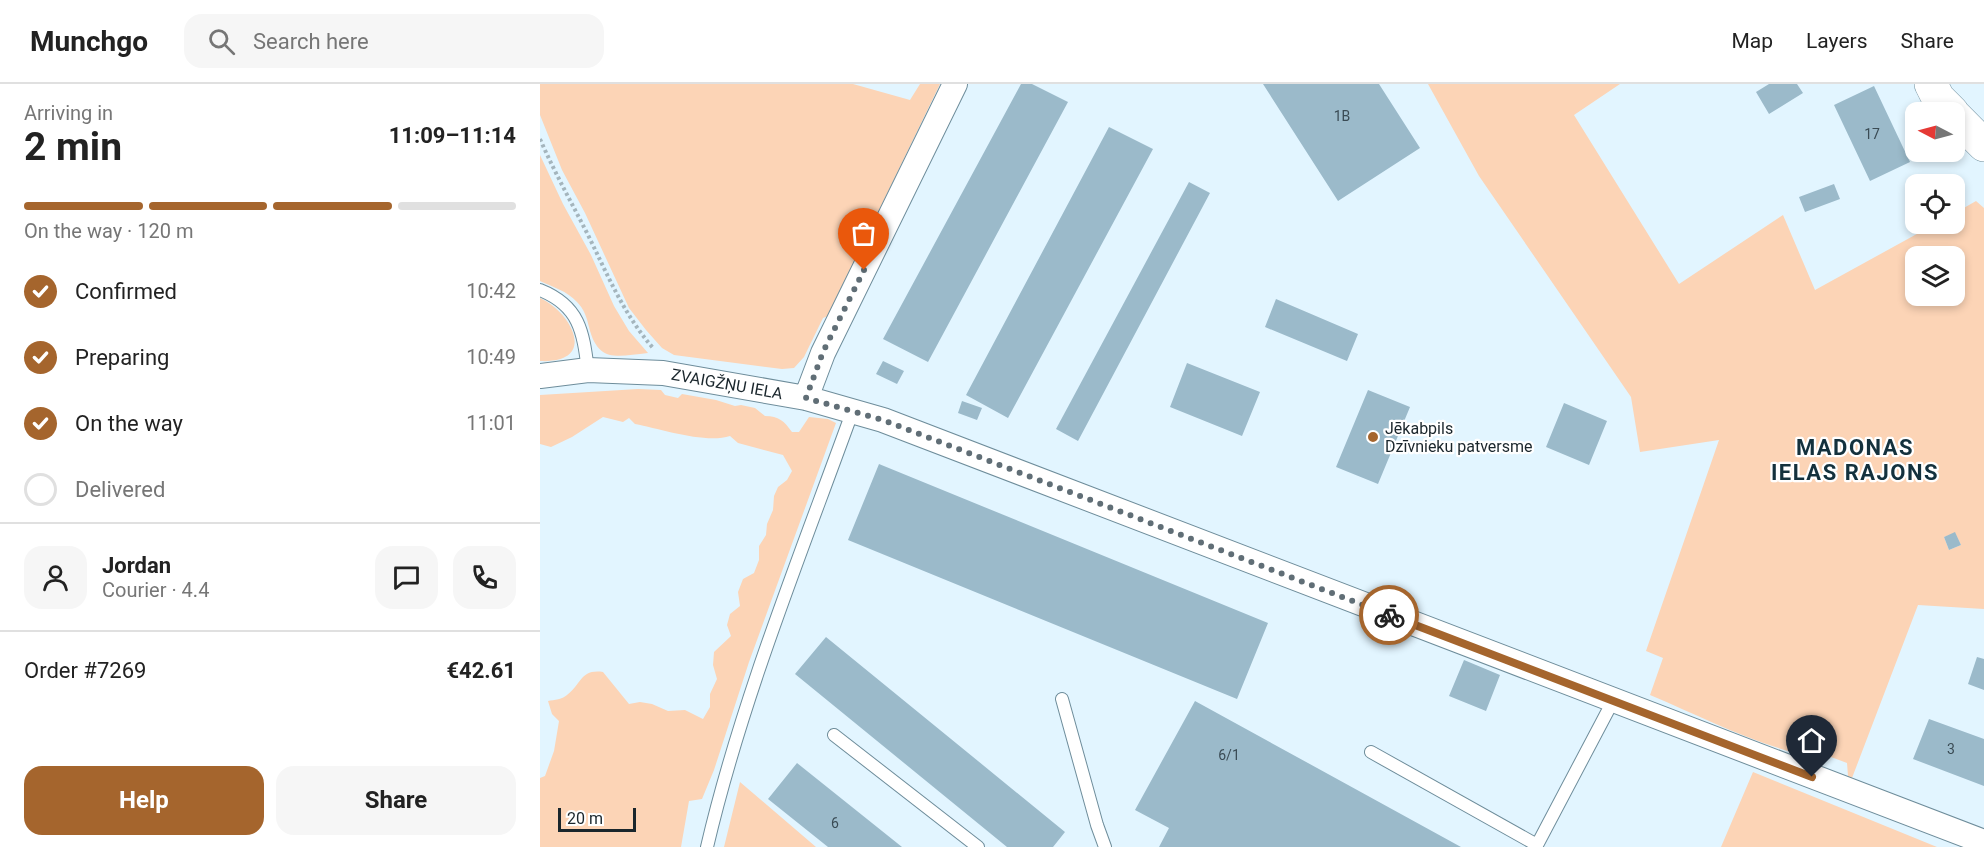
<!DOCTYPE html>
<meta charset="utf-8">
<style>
:root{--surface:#fff;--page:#f6f6f6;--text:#222;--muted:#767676;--line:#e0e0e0;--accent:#a5652d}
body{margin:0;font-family:Roboto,sans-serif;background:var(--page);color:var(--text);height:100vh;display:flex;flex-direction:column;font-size:22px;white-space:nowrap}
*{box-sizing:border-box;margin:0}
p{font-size:20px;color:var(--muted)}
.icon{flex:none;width:33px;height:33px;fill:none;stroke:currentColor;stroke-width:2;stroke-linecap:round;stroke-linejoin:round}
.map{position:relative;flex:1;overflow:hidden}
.details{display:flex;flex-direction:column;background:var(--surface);width:540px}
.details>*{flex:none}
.needle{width:39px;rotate:276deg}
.tools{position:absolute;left:1365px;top:18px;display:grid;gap:12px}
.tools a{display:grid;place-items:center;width:60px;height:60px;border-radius:12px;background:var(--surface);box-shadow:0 3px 9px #0003;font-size:30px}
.scale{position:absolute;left:18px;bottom:15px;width:78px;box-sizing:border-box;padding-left:6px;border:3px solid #1a262c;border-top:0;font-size:16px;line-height:21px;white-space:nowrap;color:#1a262c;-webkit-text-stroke:4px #fff;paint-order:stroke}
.pin{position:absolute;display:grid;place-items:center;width:51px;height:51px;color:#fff;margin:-62px -26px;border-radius:50% 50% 50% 0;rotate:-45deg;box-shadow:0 0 6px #0007}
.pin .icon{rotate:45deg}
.courier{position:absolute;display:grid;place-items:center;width:60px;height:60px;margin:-30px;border:4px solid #a5652d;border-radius:50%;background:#fff;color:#222;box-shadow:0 2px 8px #0007}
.summary em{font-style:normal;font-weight:700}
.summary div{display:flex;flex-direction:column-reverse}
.summary{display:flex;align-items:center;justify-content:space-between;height:102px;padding:0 24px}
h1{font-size:39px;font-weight:700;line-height:45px}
.bar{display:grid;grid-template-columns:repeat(4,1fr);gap:9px 6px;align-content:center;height:72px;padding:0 24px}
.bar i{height:8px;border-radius:4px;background:var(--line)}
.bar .selected{background:var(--accent)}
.bar p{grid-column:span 4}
.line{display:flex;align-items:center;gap:15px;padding:0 24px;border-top:2px solid var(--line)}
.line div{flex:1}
.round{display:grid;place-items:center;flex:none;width:63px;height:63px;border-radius:18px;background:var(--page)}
ol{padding:0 24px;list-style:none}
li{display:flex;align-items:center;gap:18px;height:66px}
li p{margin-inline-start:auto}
li .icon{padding:6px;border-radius:50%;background:var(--accent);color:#fff;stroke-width:4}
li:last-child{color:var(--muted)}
li i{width:33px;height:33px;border:3px solid var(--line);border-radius:50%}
.action{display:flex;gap:12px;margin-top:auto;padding:12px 24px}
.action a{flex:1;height:69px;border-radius:18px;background:var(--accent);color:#fff;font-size:24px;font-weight:700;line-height:69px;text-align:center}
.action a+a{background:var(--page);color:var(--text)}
header{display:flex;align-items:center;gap:36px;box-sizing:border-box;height:84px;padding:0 30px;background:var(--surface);border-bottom:2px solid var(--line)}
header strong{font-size:28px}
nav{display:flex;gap:33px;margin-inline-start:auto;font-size:21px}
.search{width:420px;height:54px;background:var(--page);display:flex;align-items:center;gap:15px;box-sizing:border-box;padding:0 21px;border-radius:18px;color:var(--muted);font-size:22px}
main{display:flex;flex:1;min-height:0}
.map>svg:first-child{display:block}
.green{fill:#fcd4b6;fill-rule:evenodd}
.building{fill:#9bbaca}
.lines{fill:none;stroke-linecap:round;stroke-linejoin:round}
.lane-casing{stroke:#6e8d9b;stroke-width:14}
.street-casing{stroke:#6e8d9b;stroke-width:26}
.secondary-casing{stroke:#6e8d9b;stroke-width:34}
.path{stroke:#a4b5bd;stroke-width:4;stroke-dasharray:3 3;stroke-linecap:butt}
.lane{stroke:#fff;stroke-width:12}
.street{stroke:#fff;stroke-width:24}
.secondary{stroke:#fff;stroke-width:33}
.done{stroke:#606e76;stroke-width:6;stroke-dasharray:0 10.8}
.route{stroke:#a5652d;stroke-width:8}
.poi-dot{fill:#a5652d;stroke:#fff;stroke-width:2}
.labels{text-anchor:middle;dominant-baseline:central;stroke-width:4.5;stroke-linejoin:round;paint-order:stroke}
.number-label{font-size:14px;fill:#3a4b54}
.street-label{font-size:16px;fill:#1a262c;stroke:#fff}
.poi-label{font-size:16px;fill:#1a262c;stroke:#fff;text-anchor:start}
.district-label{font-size:22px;font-weight:bold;letter-spacing:1.5px;fill:#14313d;stroke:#fff}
</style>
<header>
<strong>Munchgo</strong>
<div class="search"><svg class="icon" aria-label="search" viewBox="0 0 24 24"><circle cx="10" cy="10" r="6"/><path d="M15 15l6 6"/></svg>Search here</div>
<nav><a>Map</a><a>Layers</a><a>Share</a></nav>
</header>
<main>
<section class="details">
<div class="summary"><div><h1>2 min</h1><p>Arriving in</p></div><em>11:09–11:14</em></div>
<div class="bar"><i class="selected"></i><i class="selected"></i><i class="selected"></i><i></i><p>On the way · 120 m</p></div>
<ol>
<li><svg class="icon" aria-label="check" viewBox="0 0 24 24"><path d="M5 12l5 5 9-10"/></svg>Confirmed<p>10:42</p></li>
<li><svg class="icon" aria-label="check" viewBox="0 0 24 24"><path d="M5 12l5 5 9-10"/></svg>Preparing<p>10:49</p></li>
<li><svg class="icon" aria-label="check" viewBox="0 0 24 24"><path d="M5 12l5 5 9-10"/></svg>On the way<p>11:01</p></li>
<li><i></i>Delivered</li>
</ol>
<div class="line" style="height:108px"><a class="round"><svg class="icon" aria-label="person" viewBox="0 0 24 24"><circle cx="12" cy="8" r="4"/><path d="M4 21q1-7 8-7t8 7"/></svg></a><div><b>Jordan</b><p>Courier · 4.4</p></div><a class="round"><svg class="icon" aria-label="chat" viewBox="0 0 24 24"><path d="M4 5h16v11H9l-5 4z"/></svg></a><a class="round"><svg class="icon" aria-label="phone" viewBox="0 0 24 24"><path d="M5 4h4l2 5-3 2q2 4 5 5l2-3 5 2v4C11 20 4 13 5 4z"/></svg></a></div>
<div class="line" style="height:78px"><div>Order #7269</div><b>€42.61</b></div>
<div class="action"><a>Help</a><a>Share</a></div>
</section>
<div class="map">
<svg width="1444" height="763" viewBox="0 0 1444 763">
<rect width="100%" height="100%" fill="#e2f5ff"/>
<path class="green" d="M 0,0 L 313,0 L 370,16 L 380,0 L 400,0 L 288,232 L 283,234 L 264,273 L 254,284 L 242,285 L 134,271 L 122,264 L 106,246 L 89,224 L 45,129 L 22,86 L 0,31 Z
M 888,0 L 1080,0 L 1034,31 L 1139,200 L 1243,131 L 1275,206 L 1395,140 L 1414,140 L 1415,129 L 1436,117 L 1444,124 L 1444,525 L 1378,521 L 1312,694 L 1308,692 L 1307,679 L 1291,673 L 1287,676 C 1225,666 1167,635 1110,611 L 1123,574 L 1106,567 L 1179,356 L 1100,368 L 1091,313 L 939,92 ZM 1376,172 L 1414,172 L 1414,212 L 1376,212 ZM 1415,449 L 1421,461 L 1409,466 L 1404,453 Z
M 0,71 L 23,120 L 51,171 L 74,222 L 89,247 L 108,269 C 78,272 58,280 49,243 C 47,234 44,225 37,218 C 27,207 13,203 0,197 Z
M 0,214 C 34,230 57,280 0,277 Z
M 98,305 L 121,306 L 125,311 L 138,314 L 142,310 L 176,316 L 195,322 L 201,321 L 215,324 L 225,332 C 239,332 244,337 252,348 L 259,348 L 269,333 L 288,335 L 296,339 L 209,578 L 174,686 L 162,715 L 149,717 L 141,763 L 0,763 L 0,694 L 5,692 L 14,667 L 19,637 L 12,630 L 8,617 C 14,616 23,615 27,611 C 42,600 40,585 63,588 L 89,620 L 100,618 L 112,620 L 128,627 L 145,626 L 163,635 L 170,623 L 170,610 L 177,595 L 173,581 L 174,568 L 191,552 L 187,541 L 190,530 L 200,522 L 198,508 L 203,495 L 214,489 L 219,476 L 219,462 L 226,451 L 227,440 L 233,426 L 234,412 L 238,403 L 247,396 L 252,387 L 243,371 L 198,359 L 190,352 C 166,360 121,345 95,340 L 89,334 L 83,338 L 63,333 L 32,353 L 11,363 L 0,360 L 0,311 Z
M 1213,688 L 1397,763 L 1181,763 Z
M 200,698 L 276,763 L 184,763 Z"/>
<path class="building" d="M 481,0 L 492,0 L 528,18 L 388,278 L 343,255 Z
M 723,0 L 839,0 L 880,64 L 798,117 Z
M 1229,0 L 1257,0 L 1263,9 L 1229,30 L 1216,8 Z
M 1334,2 L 1370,78 L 1330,97 L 1294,21 Z
M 569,43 L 613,65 L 468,334 L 426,311 Z
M 649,98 L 670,109 L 538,357 L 516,345 Z
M 1294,100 L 1300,115 L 1265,128 L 1259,113 Z
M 736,215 L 818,250 L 807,277 L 725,243 Z
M 343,277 L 364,287 L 357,300 L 336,290 Z
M 647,279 L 720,308 L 702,352 L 630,323 Z
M 828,306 L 870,323 L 838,400 L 796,383 Z
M 422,317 L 442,324 L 437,336 L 418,329 Z
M 1024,319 L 1067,337 L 1049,381 L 1006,363 Z
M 339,380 L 728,539 L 697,615 L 308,456 Z
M 1415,448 L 1421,461 L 1409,466 L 1404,453 Z
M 286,553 L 525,748 L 513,763 L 467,763 L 255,590 Z
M 1437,573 L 1444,575 L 1444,606 L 1428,600 Z
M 924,576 L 960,591 L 946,627 L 909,612 Z
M 655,617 L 921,763 L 619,763 L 629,744 L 595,726 Z
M 1389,635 L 1444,655 L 1444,702 L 1373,675 Z
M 257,679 L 362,763 L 288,763 L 228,715 Z"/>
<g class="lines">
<g class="lane-casing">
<path id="lane" d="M 0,206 C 40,222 43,248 48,286
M 522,615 L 557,741 L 565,763
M 294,651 L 438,763
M 831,668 L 997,761
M 167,763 C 202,614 261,470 313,326
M 996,763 L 1073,617"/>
</g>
<g class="street-casing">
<path id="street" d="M 0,292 L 48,286 L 123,289 L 266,314 L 343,336 L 1444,758
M 266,314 L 283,269 L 415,0"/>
</g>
<g class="secondary-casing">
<path id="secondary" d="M 1391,0 L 1398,14 L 1412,28
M 1414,31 L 1444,61"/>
</g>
<path class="path" d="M 0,55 C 14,87 30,116 46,147 C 67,189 82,228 113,264"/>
<use href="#lane" class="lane"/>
<use href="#street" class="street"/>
<use href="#secondary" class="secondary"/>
</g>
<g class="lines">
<path class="done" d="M 324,186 L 283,268 L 266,314 L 343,336 L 849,531"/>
<path class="route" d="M 849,531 L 1272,693"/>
</g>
<circle class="poi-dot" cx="833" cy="353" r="6"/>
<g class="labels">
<g class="number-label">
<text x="802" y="32">1B</text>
<text x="1332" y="50">17</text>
<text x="1411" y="665">3</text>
<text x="689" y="671">6/1</text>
<text x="295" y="739">6</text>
</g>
<g class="street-label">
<text transform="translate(187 300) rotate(10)">ZVAIGŽŅU IELA</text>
</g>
<g class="poi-label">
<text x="845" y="344">Jēkabpils<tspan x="845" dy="18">Dzīvnieku patversme</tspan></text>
</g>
<g class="district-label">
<text x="1315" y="363">MADONAS<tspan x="1315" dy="25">IELAS RAJONS</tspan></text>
</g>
</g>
</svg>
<div class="tools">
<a><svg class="needle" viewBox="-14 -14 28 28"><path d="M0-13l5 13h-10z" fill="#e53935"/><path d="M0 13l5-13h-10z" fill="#767676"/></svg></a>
<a><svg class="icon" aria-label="locate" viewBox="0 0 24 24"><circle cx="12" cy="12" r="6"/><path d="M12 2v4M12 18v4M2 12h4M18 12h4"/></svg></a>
<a><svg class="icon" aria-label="layers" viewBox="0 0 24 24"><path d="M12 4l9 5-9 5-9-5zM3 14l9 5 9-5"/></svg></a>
</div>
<div class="scale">20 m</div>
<div class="pin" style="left:324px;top:186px;background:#ea580c"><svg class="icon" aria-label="bag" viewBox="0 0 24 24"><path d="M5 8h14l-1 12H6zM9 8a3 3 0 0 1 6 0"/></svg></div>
<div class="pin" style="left:1272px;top:693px;background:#1f2937"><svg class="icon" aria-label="home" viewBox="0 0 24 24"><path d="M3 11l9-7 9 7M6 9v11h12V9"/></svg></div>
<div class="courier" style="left:849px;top:531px"><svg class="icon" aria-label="bike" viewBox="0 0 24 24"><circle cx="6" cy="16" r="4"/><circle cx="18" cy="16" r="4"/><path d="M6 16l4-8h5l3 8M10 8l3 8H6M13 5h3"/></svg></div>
</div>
</main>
